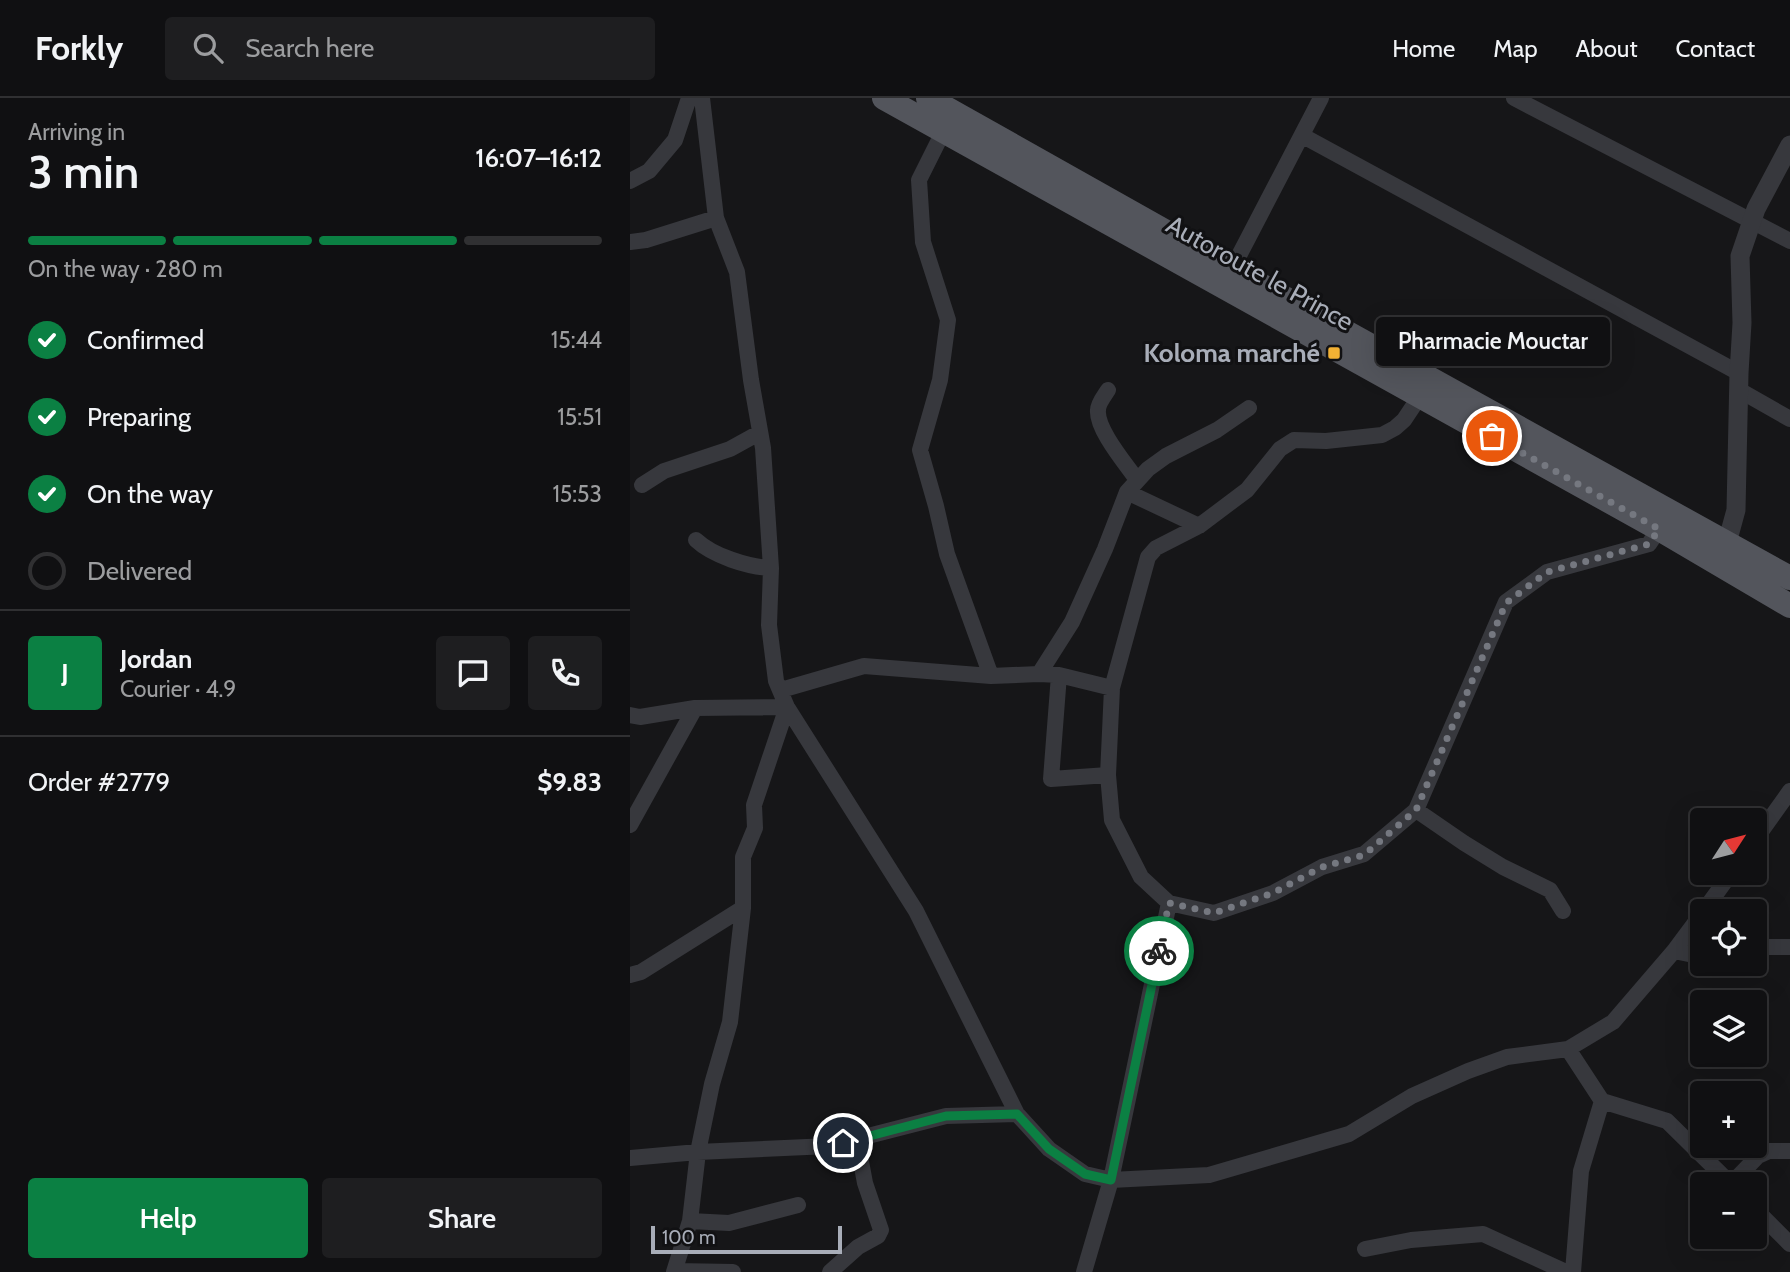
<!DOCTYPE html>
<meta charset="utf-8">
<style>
:root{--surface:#101012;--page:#1e1e20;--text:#f1f3f6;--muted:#9c9d9f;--line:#303032;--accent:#0b8043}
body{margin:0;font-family:Cabin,sans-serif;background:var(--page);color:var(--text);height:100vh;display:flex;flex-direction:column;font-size:26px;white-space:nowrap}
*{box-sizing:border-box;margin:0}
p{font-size:23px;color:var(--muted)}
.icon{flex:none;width:38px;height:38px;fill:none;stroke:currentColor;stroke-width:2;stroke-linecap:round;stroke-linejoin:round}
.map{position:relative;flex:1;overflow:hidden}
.sheet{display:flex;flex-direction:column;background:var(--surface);width:630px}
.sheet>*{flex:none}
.needle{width:46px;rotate:54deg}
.tools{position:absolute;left:1060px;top:710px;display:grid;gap:14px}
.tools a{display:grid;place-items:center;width:77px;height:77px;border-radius:7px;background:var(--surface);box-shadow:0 7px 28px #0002,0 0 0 2px var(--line);font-size:35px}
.scale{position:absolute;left:21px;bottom:18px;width:191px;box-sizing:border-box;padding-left:7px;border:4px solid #a8adb8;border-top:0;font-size:19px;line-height:24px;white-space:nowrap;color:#a8adb8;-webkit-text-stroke:5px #111113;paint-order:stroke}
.pin{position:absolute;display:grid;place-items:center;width:60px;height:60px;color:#fff;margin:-30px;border:4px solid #fff;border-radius:50%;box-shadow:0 2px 7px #0007}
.courier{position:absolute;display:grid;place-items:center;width:70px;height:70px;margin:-35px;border:5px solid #0b8043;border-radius:50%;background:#fff;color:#222;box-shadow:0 2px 9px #0007}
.bubble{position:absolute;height:49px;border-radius:7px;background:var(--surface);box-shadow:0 7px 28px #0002,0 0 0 2px var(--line);font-size:23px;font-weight:600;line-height:49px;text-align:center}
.head em{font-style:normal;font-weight:600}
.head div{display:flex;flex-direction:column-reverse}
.head{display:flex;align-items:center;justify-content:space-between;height:119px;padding:0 28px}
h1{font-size:46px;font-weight:600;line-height:52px}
.bar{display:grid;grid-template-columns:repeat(4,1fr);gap:10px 7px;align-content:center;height:84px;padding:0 28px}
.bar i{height:9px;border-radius:5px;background:var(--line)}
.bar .on{background:var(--accent)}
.bar p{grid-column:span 4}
.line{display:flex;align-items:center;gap:18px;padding:0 28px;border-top:2px solid var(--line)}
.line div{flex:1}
.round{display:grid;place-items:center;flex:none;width:74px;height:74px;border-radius:7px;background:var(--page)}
ol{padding:0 28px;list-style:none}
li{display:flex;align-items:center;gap:21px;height:77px}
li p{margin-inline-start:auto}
li .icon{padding:7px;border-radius:50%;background:var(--accent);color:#fff;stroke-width:4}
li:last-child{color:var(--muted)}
li i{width:38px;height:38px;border:4px solid var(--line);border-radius:50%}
.primary-button{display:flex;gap:14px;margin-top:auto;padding:14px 28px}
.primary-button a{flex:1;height:80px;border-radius:7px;background:var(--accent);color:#fff;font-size:28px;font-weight:600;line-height:80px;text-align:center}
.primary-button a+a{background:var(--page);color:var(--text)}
header{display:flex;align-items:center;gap:42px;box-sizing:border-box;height:98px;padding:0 35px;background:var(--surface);border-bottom:2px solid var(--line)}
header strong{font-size:33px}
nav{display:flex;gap:38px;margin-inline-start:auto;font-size:24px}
.search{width:490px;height:63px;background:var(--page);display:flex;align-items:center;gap:18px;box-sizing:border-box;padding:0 24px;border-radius:7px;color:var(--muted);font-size:26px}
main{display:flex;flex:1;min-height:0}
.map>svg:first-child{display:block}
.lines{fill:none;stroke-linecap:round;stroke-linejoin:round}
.minor{stroke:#37383d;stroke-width:16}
.tertiary{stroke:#37383d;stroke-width:19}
.primary{stroke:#53555c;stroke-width:24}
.done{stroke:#757880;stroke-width:7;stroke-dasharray:0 12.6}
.route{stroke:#0b8043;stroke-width:9}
.poi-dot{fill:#f2b134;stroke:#111113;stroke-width:2.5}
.labels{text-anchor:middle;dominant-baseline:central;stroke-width:6;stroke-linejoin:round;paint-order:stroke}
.street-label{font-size:26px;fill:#a8adb8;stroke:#111113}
.poi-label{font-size:26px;font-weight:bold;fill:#a8adb8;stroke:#111113;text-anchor:end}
</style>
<header>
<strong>Forkly</strong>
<div class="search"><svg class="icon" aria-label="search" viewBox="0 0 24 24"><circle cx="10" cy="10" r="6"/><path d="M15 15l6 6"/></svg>Search here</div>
<nav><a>Home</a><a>Map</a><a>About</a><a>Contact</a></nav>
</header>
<main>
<section class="sheet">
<div class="head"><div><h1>3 min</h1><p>Arriving in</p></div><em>16:07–16:12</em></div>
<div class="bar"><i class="on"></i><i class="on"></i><i class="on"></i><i></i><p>On the way · 280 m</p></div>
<ol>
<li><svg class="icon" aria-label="check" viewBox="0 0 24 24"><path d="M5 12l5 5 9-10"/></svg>Confirmed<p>15:44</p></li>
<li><svg class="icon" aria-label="check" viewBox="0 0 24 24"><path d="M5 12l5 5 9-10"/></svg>Preparing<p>15:51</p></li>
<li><svg class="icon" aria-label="check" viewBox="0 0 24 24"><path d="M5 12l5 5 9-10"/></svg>On the way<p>15:53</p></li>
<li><i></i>Delivered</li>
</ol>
<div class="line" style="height:126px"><b class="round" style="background:var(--accent);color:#fff">J</b><div><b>Jordan</b><p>Courier · 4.9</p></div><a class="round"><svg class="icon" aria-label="chat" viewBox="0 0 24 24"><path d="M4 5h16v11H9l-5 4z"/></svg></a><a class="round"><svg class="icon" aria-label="phone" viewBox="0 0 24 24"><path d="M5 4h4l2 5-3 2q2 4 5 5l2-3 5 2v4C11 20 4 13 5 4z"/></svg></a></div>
<div class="line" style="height:91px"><div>Order #2779</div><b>$9.83</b></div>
<div class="primary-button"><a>Help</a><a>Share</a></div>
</section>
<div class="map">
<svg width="1160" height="1174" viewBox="0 0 1160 1174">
<rect width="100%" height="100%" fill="#161618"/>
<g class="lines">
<path class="minor" d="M 72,0 L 86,120 L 107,174 L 121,282 L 133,350 L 141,470 L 139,527 L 146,583 L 157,609 L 286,813 L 387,1016 L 419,1051 L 455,1076 L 481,1082 L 579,1077 L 719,1036 L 782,998 L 838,973 L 877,959 L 938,951 L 983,924 L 1044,853 L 1073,814
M 884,0 L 1160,143
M 313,34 L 289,82 L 293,144 L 318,222 L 310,282 L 290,352 L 306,408 L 317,456 L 361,578
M 673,38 L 1109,275
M 0,83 L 19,73 L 45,42 L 59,0
M 0,144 L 16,142 L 86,120
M 602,171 L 691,0
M 478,292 C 475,297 468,305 468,312 C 466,331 496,366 507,382
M 1109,292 L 1160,321
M 12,387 L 34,373 L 100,351 L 129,335
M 497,394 L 569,428
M 66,442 C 83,458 118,469 141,470
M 409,576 L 442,524 L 475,451 L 497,394 L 518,371 L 536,358 L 587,332 L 619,310
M 429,577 L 421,681 L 478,677
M 482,590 L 478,677 L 482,722 L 511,779 L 539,805 L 584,815 L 643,795 L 692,769 L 734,756 L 786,712 L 876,504 L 917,474 L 1019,446 L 1029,431
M 151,592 L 234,568 L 361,578 L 409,576 L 429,577 L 482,590 L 518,459 L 526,450 L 569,428 L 617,392 L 650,351 L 664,342 L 696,343 L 752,337 L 765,330 L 774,322 L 790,298
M 0,617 L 10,619 L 65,610 L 157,609 L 124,707 L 125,730 L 113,759 L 113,810 L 100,924 L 82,986 L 68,1054 L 60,1123 L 44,1174
M 786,712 L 834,745 L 873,769 L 920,792 L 933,813
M 0,727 L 65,610
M 1125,742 L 1160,693
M 1073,814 L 1101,775
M 1125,849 L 1160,849
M 1044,853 L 1073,859
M 0,877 L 11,874 L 113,810
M 938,951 L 972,1003 L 1037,1023 L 1102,1087
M 0,1060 L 68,1054 L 199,1048 L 316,1018 L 387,1016
M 1101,1086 L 1128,1058 L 1139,1053 L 1160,1053
M 1125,1111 L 1160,1146
M 60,1123 L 99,1125 L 168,1107
M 735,1151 L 781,1142 L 853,1136 L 936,1174
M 45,1173 L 103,1174
M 200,1174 L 228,1149 L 248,1138 L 251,1132 L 235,1085 L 227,1042
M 454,1174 L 481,1082 L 539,805
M 943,1174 L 951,1073 L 972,1003"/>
<path class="tertiary" d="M 1097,445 L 1106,412 L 1109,275 L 1112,225 L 1110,158 L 1126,111 L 1160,47"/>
<path class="primary" d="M 254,0 L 1029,431 L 1160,508
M 298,0 L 602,171 L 1160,480"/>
</g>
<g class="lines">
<path class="done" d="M 529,853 L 539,805 L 584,815 L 643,795 L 692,769 L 734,757 L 786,712 L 876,505 L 917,474 L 1019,446 L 1029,431 L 862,338"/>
<path class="route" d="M 213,1045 L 316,1018 L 387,1016 L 419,1051 L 455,1076 L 481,1082 L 529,853"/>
</g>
<rect class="poi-dot" x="697" y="248" width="14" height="14" rx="3.5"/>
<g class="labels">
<g class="street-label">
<text transform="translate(630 175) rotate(29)">Autoroute le Prince</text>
</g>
<g class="poi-label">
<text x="690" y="255">Koloma marché</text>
</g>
</g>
</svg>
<div class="tools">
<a><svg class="needle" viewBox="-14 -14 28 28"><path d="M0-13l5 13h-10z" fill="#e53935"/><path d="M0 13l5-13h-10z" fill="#9c9d9f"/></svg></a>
<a><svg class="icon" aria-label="locate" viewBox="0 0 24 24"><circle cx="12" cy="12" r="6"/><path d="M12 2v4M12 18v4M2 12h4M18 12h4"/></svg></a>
<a><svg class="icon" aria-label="layers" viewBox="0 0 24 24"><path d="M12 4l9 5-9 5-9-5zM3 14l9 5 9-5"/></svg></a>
<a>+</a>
<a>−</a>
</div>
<div class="scale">100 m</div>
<div class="pin" style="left:862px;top:338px;background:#ea580c"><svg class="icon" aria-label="bag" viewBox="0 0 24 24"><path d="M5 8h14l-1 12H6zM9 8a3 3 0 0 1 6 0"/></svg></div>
<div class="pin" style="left:213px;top:1045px;background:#1f2937"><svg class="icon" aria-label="home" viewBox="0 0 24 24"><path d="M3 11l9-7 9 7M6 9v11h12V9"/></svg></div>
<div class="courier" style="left:529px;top:853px"><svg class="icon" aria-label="bike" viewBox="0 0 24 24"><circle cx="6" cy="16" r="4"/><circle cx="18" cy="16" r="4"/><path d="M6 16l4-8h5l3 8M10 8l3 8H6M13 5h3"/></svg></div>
<div class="bubble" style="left:746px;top:219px;width:234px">Pharmacie Mouctar</div>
</div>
</main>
